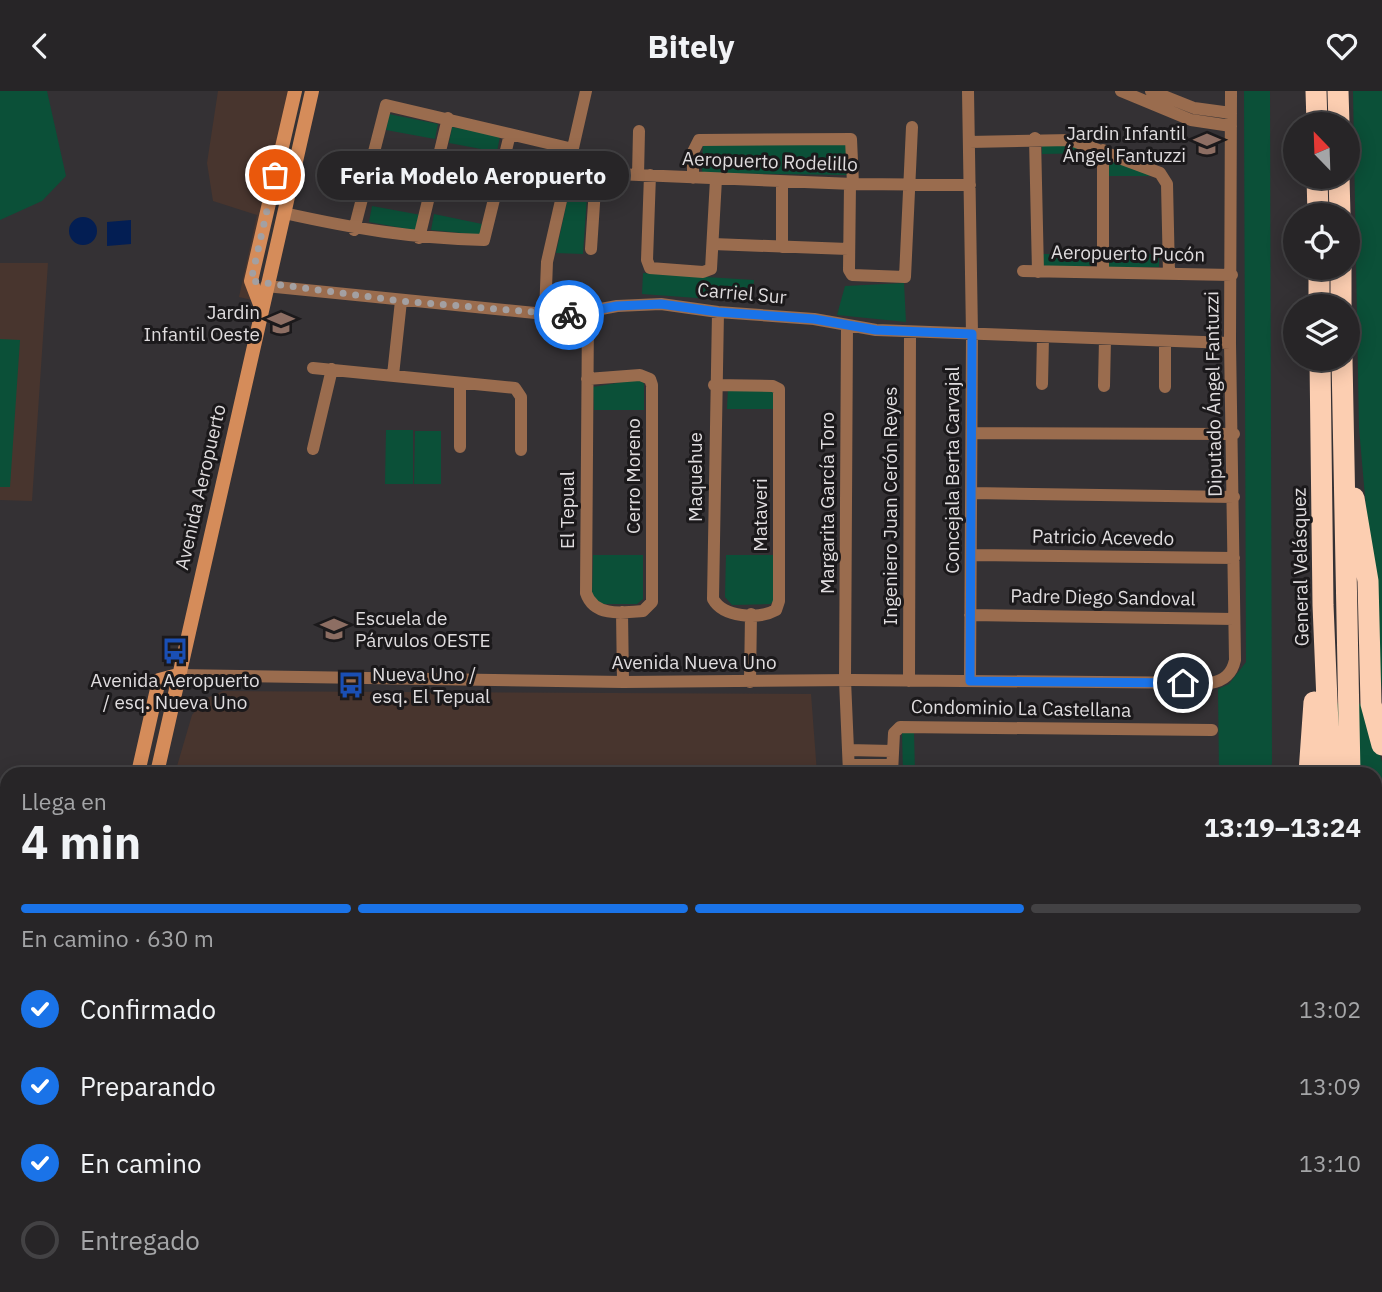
<!DOCTYPE html>
<html lang="es">
<meta charset="utf-8">
<style>
:root{--surface:#272527;--page:#2f2d2f;--text:#f1f3f6;--muted:#a4a5a7;--line:#434244;--accent:#1a73e8}
body{margin:0;font-family:"IBM Plex Sans",sans-serif;background:var(--page);color:var(--text);height:100vh;display:flex;flex-direction:column;font-size:26px;white-space:nowrap}
*{box-sizing:border-box;margin:0}
p{font-size:23px;color:var(--muted)}
.icon{flex:none;width:38px;height:38px;fill:none;stroke:currentColor;stroke-width:2;stroke-linecap:round;stroke-linejoin:round}
.map{position:relative;flex:1;overflow:hidden}
.side{position:absolute;left:0px;top:676px;width:1382px;height:527px;display:flex;flex-direction:column;background:var(--surface);border-radius:21px 21px 0 0;box-shadow:0 4px 18px #0003,0 0 0 2px var(--line)}
.side>*{flex:none}
.needle{width:46px;rotate:337deg}
.buttons{position:absolute;left:1283px;top:21px;display:grid;gap:14px}
.buttons a{display:grid;place-items:center;width:77px;height:77px;border-radius:50%;background:var(--surface);box-shadow:0 4px 18px #0003,0 0 0 2px var(--line);font-size:35px}
.pin{position:absolute;display:grid;place-items:center;width:60px;height:60px;color:#fff;margin:-30px;border:4px solid #fff;border-radius:50%;box-shadow:0 2px 7px #0007}
.courier{position:absolute;display:grid;place-items:center;width:70px;height:70px;margin:-35px;border:5px solid #1a73e8;border-radius:50%;background:#fff;color:#222;box-shadow:0 2px 9px #0007}
.bubble{position:absolute;height:49px;border-radius:24px;background:var(--surface);box-shadow:0 4px 18px #0003,0 0 0 2px var(--line);font-size:23px;font-weight:700;line-height:49px;text-align:center}
.head em{font-style:normal;font-weight:700}
.head div{display:flex;flex-direction:column-reverse}
.head{display:flex;align-items:center;justify-content:space-between;height:119px;padding:0 21px}
h1{font-size:46px;font-weight:700;line-height:52px}
.bar{display:grid;grid-template-columns:repeat(4,1fr);gap:10px 7px;align-content:center;height:84px;padding:0 21px}
.bar i{height:9px;border-radius:5px;background:var(--line)}
.bar .on{background:var(--accent)}
.bar p{grid-column:span 4}
ol{padding:0 21px;list-style:none}
li{display:flex;align-items:center;gap:21px;height:77px}
li p{margin-inline-start:auto}
li .icon{padding:7px;border-radius:50%;background:var(--accent);color:#fff;stroke-width:4}
li:last-child{color:var(--muted)}
li i{width:38px;height:38px;border:4px solid var(--line);border-radius:50%}
header{display:flex;justify-content:space-between;align-items:center;height:91px;padding:0 21px;background:var(--surface);font-size:32px;font-weight:700}
.map>svg:first-child{display:block}
.commercial{fill:#48352e}
.industrial{fill:#46333d}
.green{fill:#0b5038}
.water{fill:#031e53}
.lines{fill:none;stroke-linecap:round;stroke-linejoin:round}
.street{stroke:#9a6c4e;stroke-width:12}
.secondary{stroke:#d58c5a;stroke-width:14}
.primary{stroke:#f5aa78;stroke-width:18}
.highway{stroke:#fcceb1;stroke-width:21}
.done{stroke:#a3a0a2;stroke-width:7;stroke-dasharray:0 12.6}
.route{stroke:#1a73e8;stroke-width:9}
.labels{text-anchor:middle;dominant-baseline:central;stroke-width:6;stroke-linejoin:round;paint-order:stroke}
.poi-label{font-size:19px;fill:#dfdcde;stroke:#1b191b;text-anchor:end}
.street-label{font-size:19px;fill:#dfdcde;stroke:#1b191b}
</style>
<header><svg class="icon" aria-label="back" viewBox="0 0 24 24"><path d="M15 5l-7 7 7 7"/></svg>Bitely<svg class="icon" aria-label="heart" viewBox="0 0 24 24"><path d="M12 20l-8-8c-3-5 5-10 8-4 3-6 11-1 8 4z"/></svg></header>
<div class="map">
<svg width="1382" height="1201" viewBox="0 0 1382 1201">
<rect width="100%" height="100%" fill="#343134"/>
<path class="commercial" d="M 218,0 L 300,0 L 252,209 L 239,206 L 257,124 L 213,110 L 207,72 Z
M 0,172 L 48,172 L 32,410 L 0,409 Z
M 223,600 L 811,603 L 817,682 L 175,682 L 192,624 L 205,608 Z
M 567,1195 L 1170,1195 L 1172,1201 L 567,1201 Z"/>
<path class="industrial" d="M 0,1131 L 7,1132 L 7,1195 L 493,1195 L 493,1201 L 0,1201 Z"/>
<path class="green" d="M 0,0 L 47,0 L 66,85 L 42,110 L 0,129 Z
M 1244,0 L 1270,0 L 1272,672 L 1269,682 L 1219,682 L 1218,598 L 1229,593 L 1246,571 Z
M 1353,0 L 1382,0 L 1382,599 L 1359,337 Z
M 389,23 L 438,33 L 435,48 L 386,39 Z
M 452,36 L 500,45 L 497,61 L 449,52 Z
M 703,51 L 848,53 L 847,84 L 702,82 Z
M 1042,51 L 1068,51 L 1097,62 L 1042,63 Z
M 1109,65 L 1155,85 L 1109,85 Z
M 577,91 L 588,91 L 583,163 L 556,162 L 570,96 Z
M 372,115 L 421,124 L 418,140 L 369,131 Z
M 434,123 L 482,133 L 480,144 L 431,139 Z
M 1043,163 L 1093,163 L 1093,175 L 1043,176 Z
M 1159,163 L 1159,176 L 1109,176 L 1108,164 Z
M 643,182 L 754,189 L 752,211 L 642,203 Z
M 904,192 L 906,231 L 837,224 L 845,195 Z
M 0,248 L 20,249 L 10,396 L 0,396 Z
M 641,288 L 644,293 L 644,319 L 594,319 L 593,296 Z
M 728,297 L 773,300 L 777,318 L 727,318 Z
M 386,339 L 413,339 L 413,393 L 385,393 Z
M 415,340 L 441,340 L 441,393 L 414,393 Z
M 593,464 L 643,464 L 643,508 L 637,513 L 599,513 L 592,506 Z
M 726,464 L 776,464 L 776,509 L 770,513 L 732,514 L 725,506 Z
M 1325,612 L 1365,613 L 1382,671 L 1382,960 L 1376,960 L 1376,682 L 1320,682 Z
M 902,641 L 914,641 L 915,682 L 903,682 Z
M 1221,1195 L 1346,1195 L 1346,1201 L 1225,1201 Z"/>
<path class="water" d="M69 140a14 14 0 1 1 28 0a14 14 0 1 1-28 0Z
M 131,129 L 131,153 L 107,155 L 107,131 Z"/>
<g class="lines">
<path class="street" d="M 968,0 L 972,243 L 970,590
M 1121,0 L 1191,29 L 1231,35
M 1151,0 L 1194,17 L 1231,22
M 1035,47 L 1038,181
M 969,51 L 1071,49 L 1160,82 L 1167,93 L 1169,182
M 1103,59 L 1103,181
M 568,81 L 853,93 L 970,94
M 638,84 L 639,40
M 650,84 L 647,169 L 650,177 L 703,181 L 711,178 L 716,88
M 693,87 L 693,61 L 699,49 L 851,48 L 853,93
M 850,93 L 849,179 L 852,184 L 905,186 L 912,36
M 284,122 C 356,138 411,147 484,149 L 510,43
M 354,139 L 386,14 L 573,58
M 419,147 L 448,27
M 713,153 L 848,158
M 782,156 L 782,91
M 591,158 L 596,82
M 1023,180 L 1232,184
M 266,195 L 545,223 L 569,224 L 617,215 L 661,213 L 718,221 L 814,228 L 876,239 L 1230,252
M 545,223 L 547,171 L 586,0
M 847,235 L 845,589 L 849,682
M 313,277 L 515,297 L 521,306 L 521,359
M 393,284 L 401,210
M 587,288 L 640,284 L 650,288 L 652,294 L 652,511 L 643,520 C 622,522 594,526 586,502 L 588,221
M 1042,293 L 1043,246
M 714,294 L 773,295 L 779,298 L 779,510 L 776,519 C 758,529 723,526 713,508 L 718,221
M 1104,295 L 1105,248
M 1165,296 L 1165,250
M 972,342 L 1234,343
M 460,356 L 460,292
M 313,358 L 332,278
M 971,402 L 1234,406
M 971,464 L 1234,467
M 622,521 L 623,591
M 970,524 L 1234,528
M 178,584 L 623,591 L 852,589 L 1210,592 C 1224,590 1232,583 1235,569 L 1230,252 L 1231,0
M 909,590 L 910,241
M 750,591 L 751,523
M 848,659 L 892,660
M 849,674 L 892,674
M 892,682 L 894,642 L 900,636 L 1212,639
M 1144,1195 L 1146,1201
M 1160,1195 L 1161,1201"/>
<path class="secondary" d="M 261,216 L 251,190 L 295,0
M 138,682 L 159,589 L 178,584
M 157,682 L 312,0
M 1214,1195 L 1218,1201"/>
<path class="primary" d="M 0,947 L 7,947
M 1376,969 L 1382,970
M 0,1025 L 7,1025
M 1376,1050 L 1382,1050"/>
<path class="highway" d="M 1316,0 L 1317,33
M 1338,0 L 1339,33
M 1317,86 L 1318,124
M 1339,86 L 1340,124
M 1319,177 L 1319,215
M 1341,177 L 1341,215
M 1320,268 L 1323,514 L 1330,682
M 1342,268 L 1350,682
M 1354,407 L 1368,490 L 1371,613 L 1382,654
M 1309,682 L 1314,611
M 1376,882 L 1382,866
M 0,966 L 7,967
M 1376,990 L 1382,990
M 0,1004 L 7,1004
M 1376,1029 L 1382,1029
M 1376,1091 L 1382,1195
M 1361,1195 L 1361,1201"/>
</g>
<g class="lines">
<path class="done" d="M 275,84 L 251,190 L 401,210 L 569,224"/>
<path class="route" d="M 569,224 L 617,215 L 661,213 L 718,221 L 814,228 L 876,239 L 972,243 L 970,590 L 1183,592"/>
</g>
<defs>
<g id="school-bare" transform="scale(2.1)"><path d="M0-5L7-2L0 1L-7-2ZM-4 1L0 2.5L4 1V4Q0 6-4 4Z" fill="#8d6e63" stroke="#1b191b" stroke-width="2.5" paint-order="stroke"/></g>
<g id="bus-bare" transform="scale(2.1)"><path d="M-5-6H5V4H4V6H2V4H-2V6H-4V4H-5ZM-3.5-4V0h7V-4ZM-3.5 1.2v1.5H-2V1.2ZM2 1.2v1.5H3.5V1.2Z" fill="#1a4fb4" stroke="#1b191b" stroke-width="2.5" paint-order="stroke"/></g>
</defs>
<g fill-rule="evenodd">
<use href="#school-bare" x="1207" y="53"/>
<use href="#school-bare" x="281" y="232"/>
<use href="#school-bare" x="334" y="538"/>
<use href="#bus-bare" x="175" y="560"/>
<use href="#bus-bare" x="351" y="594"/>
</g>
<g class="labels">
<g class="poi-label">
<text x="1186" y="42">Jardin Infantil<tspan x="1186" dy="22">Ángel Fantuzzi</tspan></text>
<text x="260" y="221">Jardin<tspan x="260" dy="22">Infantil Oeste</tspan></text>
<text x="355" y="527" text-anchor="start">Escuela de<tspan x="355" dy="22">Párvulos OESTE</tspan></text>
<text x="372" y="583" text-anchor="start">Nueva Uno /<tspan x="372" dy="22">esq. El Tepual</tspan></text>
<text x="175" y="589" text-anchor="middle">Avenida Aeropuerto<tspan x="175" dy="22">/ esq. Nueva Uno</tspan></text>
</g>
<g class="street-label">
<text transform="translate(770 70) rotate(2)">Aeropuerto Rodelillo</text>
<text transform="translate(1128 162) rotate(1)">Aeropuerto Pucón</text>
<text transform="translate(742 202) rotate(5)">Carriel Sur</text>
<text transform="translate(1213 303) rotate(-91)">Diputado Ángel Fantuzzi</text>
<text transform="translate(952 379) rotate(-90)">Concejala Berta Carvajal</text>
<text transform="translate(633 385) rotate(-90)">Cerro Moreno</text>
<text transform="translate(695 386) rotate(-90)">Maquehue</text>
<text transform="translate(200 396) rotate(-77)">Avenida Aeropuerto</text>
<text transform="translate(827 412) rotate(-90)">Margarita García Toro</text>
<text transform="translate(890 415) rotate(-90)">Ingeniero Juan Cerón Reyes</text>
<text transform="translate(567 419) rotate(-90)">El Tepual</text>
<text transform="translate(760 424) rotate(-90)">Mataveri</text>
<text transform="translate(1103 446) rotate(1)">Patricio Acevedo</text>
<text transform="translate(1300 476) rotate(-91)">General Velásquez</text>
<text transform="translate(1103 506) rotate(1)">Padre Diego Sandoval</text>
<text x="694" y="571">Avenida Nueva Uno</text>
<text transform="translate(1021 617) rotate(1)">Condominio La Castellana</text>
</g>
</g>
</svg>
<div class="buttons">
<a><svg class="needle" viewBox="-14 -14 28 28"><path d="M0-13l5 13h-10z" fill="#e53935"/><path d="M0 13l5-13h-10z" fill="#a4a5a7"/></svg></a>
<a><svg class="icon" aria-label="locate" viewBox="0 0 24 24"><circle cx="12" cy="12" r="6"/><path d="M12 2v4M12 18v4M2 12h4M18 12h4"/></svg></a>
<a><svg class="icon" aria-label="layers" viewBox="0 0 24 24"><path d="M12 4l9 5-9 5-9-5zM3 14l9 5 9-5"/></svg></a>
</div>
<div class="pin" style="left:275px;top:84px;background:#ea580c"><svg class="icon" aria-label="bag" viewBox="0 0 24 24"><path d="M5 8h14l-1 12H6zM9 8a3 3 0 0 1 6 0"/></svg></div>
<div class="pin" style="left:1183px;top:592px;background:#1f2937"><svg class="icon" aria-label="home" viewBox="0 0 24 24"><path d="M3 11l9-7 9 7M6 9v11h12V9"/></svg></div>
<div class="courier" style="left:569px;top:224px"><svg class="icon" aria-label="bike" viewBox="0 0 24 24"><circle cx="6" cy="16" r="4"/><circle cx="18" cy="16" r="4"/><path d="M6 16l4-8h5l3 8M10 8l3 8H6M13 5h3"/></svg></div>
<div class="bubble" style="left:317px;top:60px;width:312px">Feria Modelo Aeropuerto</div>
<section class="side">
<div class="head"><div><h1>4 min</h1><p>Llega en</p></div><em>13:19–13:24</em></div>
<div class="bar"><i class="on"></i><i class="on"></i><i class="on"></i><i></i><p>En camino · 630 m</p></div>
<ol>
<li><svg class="icon" aria-label="check" viewBox="0 0 24 24"><path d="M5 12l5 5 9-10"/></svg>Confirmado<p>13:02</p></li>
<li><svg class="icon" aria-label="check" viewBox="0 0 24 24"><path d="M5 12l5 5 9-10"/></svg>Preparando<p>13:09</p></li>
<li><svg class="icon" aria-label="check" viewBox="0 0 24 24"><path d="M5 12l5 5 9-10"/></svg>En camino<p>13:10</p></li>
<li><i></i>Entregado</li>
</ol>
</section>
</div>
